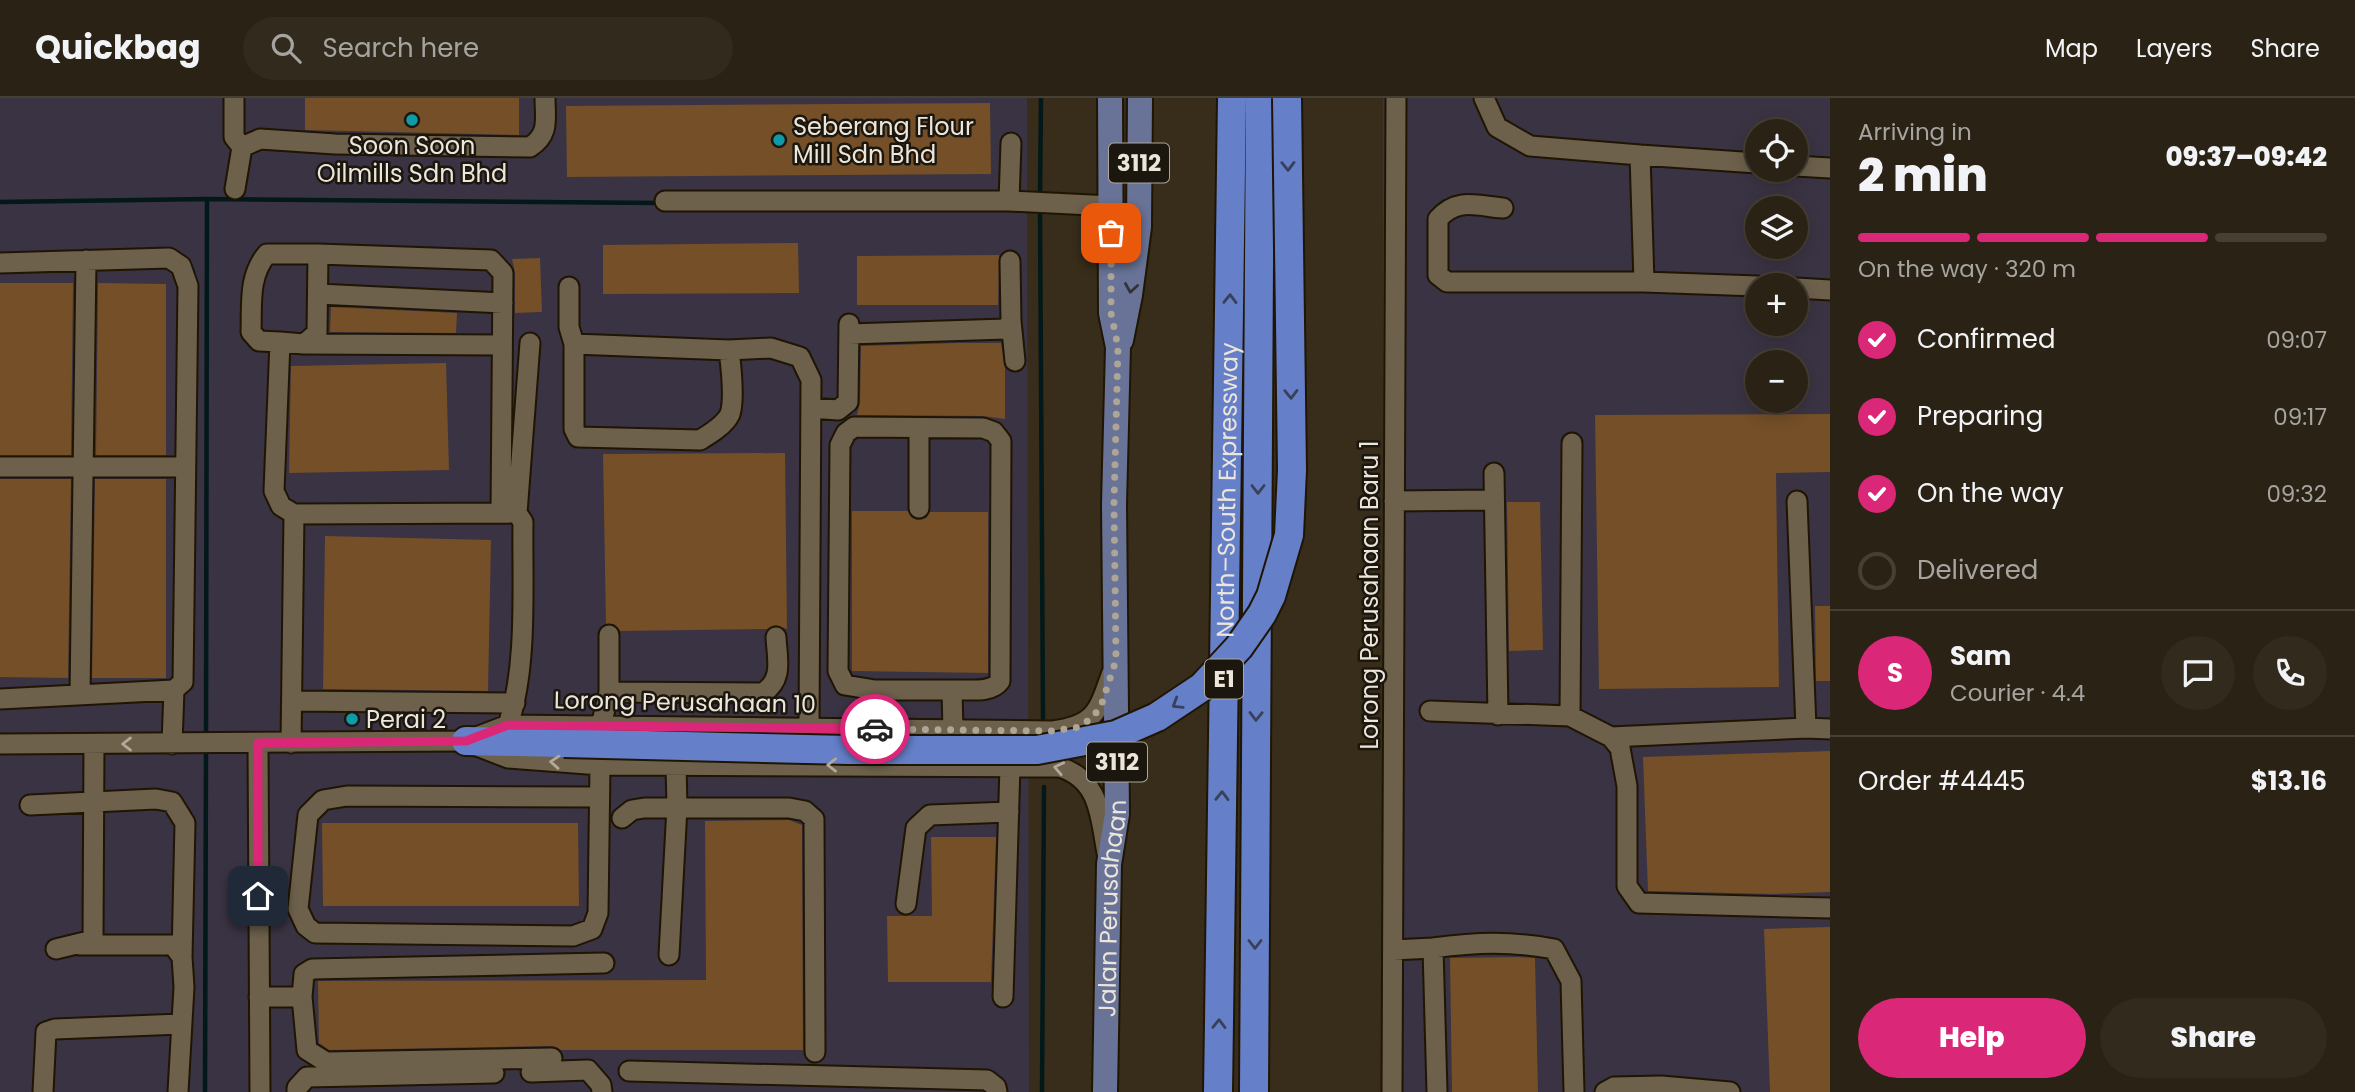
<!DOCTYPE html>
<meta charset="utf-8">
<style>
:root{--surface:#2a2214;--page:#322a1d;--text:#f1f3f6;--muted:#a5a4a0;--line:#463f34;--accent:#db2777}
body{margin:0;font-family:Poppins,sans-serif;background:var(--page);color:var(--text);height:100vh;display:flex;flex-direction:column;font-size:26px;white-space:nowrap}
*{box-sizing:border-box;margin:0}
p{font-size:23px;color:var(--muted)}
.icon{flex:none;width:38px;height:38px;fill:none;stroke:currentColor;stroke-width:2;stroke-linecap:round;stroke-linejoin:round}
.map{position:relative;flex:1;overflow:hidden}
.details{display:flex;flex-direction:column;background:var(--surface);width:525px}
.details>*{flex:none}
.buttons{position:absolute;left:1745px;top:21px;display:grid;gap:14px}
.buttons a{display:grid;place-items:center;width:63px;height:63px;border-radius:50%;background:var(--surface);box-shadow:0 4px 18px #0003,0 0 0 2px var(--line);font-size:35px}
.pin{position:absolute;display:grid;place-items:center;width:60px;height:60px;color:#fff;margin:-30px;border-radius:14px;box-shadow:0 4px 10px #0006}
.courier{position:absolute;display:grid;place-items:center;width:70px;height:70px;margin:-35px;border:5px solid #db2777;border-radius:50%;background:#fff;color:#222;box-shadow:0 2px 9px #0007}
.head em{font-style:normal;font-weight:800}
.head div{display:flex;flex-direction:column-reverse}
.head{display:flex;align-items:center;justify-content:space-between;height:119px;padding:0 28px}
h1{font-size:46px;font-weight:800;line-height:52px}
.bar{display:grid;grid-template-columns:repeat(4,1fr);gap:10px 7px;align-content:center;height:84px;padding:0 28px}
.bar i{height:9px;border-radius:5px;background:var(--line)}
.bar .current{background:var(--accent)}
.bar p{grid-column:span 4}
.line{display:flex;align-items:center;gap:18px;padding:0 28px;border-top:2px solid var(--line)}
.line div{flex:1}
.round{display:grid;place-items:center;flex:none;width:74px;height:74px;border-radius:37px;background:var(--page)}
ol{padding:0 28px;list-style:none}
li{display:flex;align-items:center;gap:21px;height:77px}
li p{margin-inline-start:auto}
li .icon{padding:7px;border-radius:50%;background:var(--accent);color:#fff;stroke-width:4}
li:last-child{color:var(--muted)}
li i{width:38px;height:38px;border:4px solid var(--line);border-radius:50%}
.button{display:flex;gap:14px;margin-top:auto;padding:14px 28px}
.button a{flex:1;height:80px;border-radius:42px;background:var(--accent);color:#fff;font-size:28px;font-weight:800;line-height:80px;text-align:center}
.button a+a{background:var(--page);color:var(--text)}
header{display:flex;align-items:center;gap:42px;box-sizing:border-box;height:98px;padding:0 35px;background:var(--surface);border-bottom:2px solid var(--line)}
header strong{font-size:33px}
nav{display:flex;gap:38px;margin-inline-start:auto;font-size:24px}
.search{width:490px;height:63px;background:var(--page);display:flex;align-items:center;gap:18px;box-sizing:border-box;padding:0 24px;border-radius:38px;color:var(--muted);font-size:26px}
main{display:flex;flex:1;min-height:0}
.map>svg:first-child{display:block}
.industrial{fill:#3a3343;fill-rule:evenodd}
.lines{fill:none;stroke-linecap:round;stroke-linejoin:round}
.stream{stroke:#021819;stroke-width:4.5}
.building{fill:#744f28}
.minor-casing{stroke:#1f1503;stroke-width:23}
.major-casing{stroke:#1f1503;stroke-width:28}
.highway-casing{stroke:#1f1503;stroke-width:32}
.minor{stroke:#6d614c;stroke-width:19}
.major{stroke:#687397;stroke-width:24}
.highway{stroke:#657fc9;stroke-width:28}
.highway-bridge-casing{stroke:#1f1503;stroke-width:32;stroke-linecap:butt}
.highway-bridge{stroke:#657fc9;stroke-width:28}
.oneway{stroke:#394059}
.oneway2{stroke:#323237}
.oneway3{stroke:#b3aa9a}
.done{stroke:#ada596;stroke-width:7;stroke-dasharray:0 12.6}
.route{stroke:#db2777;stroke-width:9}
.culture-dot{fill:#0f9aa8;stroke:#1b160e;stroke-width:2.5}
.labels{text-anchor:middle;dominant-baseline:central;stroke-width:5;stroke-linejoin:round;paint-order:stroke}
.shield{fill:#1b160e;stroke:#ada79c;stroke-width:2}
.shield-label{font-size:23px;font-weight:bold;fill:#ece5d9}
.poi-label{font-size:24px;fill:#ece5d9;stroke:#1b160e;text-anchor:start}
.street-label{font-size:24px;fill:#ece5d9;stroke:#1b160e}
</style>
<header>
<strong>Quickbag</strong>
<div class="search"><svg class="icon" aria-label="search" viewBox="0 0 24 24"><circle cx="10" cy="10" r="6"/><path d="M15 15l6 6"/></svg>Search here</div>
<nav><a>Map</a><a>Layers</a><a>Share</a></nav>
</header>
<main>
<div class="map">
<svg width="1830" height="994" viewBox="0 0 1830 994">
<rect width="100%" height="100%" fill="#382d1a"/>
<path class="industrial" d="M 0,0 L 1027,0 L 1029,994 L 0,994 Z
M 1383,0 L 1830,0 L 1830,994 L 1383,994 ZM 1757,33 L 1796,33 L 1796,72 L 1757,72 ZM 1757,110 L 1796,110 L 1796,149 L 1757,149 ZM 1757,187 L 1796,187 L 1796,226 L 1757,226 ZM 1757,264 L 1796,264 L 1796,303 L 1757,303 Z"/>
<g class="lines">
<path class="stream" d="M 1040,99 L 1041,0
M 0,104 L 207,101 L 661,105
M 1040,111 L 1043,621
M 206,640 L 207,101
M 205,994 L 206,648
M 1042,994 L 1044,689"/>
</g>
<path class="building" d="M 305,0 L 519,0 L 519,37 L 305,32 Z
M 990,5 L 991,76 L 567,79 L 566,8 Z
M 798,145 L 799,195 L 603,196 L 603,147 Z
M 999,157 L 998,207 L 857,207 L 857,158 Z
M 540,160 L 542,214 L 515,215 L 515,175 L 512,161 Z
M 0,185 L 73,185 L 71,357 L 0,357 Z
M 98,185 L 166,186 L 166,357 L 96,357 Z
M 331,209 L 457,215 L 456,235 L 330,234 Z
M 956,245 L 1001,245 L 1005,270 L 1005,321 L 983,318 L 857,317 L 860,304 L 861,248 Z
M 446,265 L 449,372 L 289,375 L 291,268 Z
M 1830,316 L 1830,374 L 1776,375 L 1779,589 L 1599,591 L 1595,317 Z
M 785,355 L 787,531 L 776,527 L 767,531 L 620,533 L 614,526 L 606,526 L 603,356 Z
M 0,381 L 71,381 L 68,580 L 0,579 Z
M 95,381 L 166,381 L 166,580 L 92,580 Z
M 1507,404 L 1540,404 L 1543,552 L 1509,553 Z
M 852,413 L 908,413 L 912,420 L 918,422 L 926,420 L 930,414 L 988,414 L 988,575 L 852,573 Z
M 325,438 L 491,442 L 488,593 L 323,591 Z
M 1815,508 L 1830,508 L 1830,583 L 1816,583 Z
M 1830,653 L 1830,794 L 1772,796 L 1648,793 L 1643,659 Z
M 789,722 L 802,727 L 803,952 L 561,952 L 552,948 L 329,952 L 319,945 L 318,883 L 706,882 L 705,723 Z
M 322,725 L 578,725 L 579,808 L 323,808 Z
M 931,739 L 996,739 L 991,884 L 888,884 L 887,818 L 932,818 Z
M 1830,829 L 1830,994 L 1770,994 L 1764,831 Z
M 1518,859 L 1535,860 L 1538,994 L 1452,994 L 1450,860 Z"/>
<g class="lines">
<g class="minor-casing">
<path id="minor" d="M 234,0 L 234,39 L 242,49
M 1484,0 L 1497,29 L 1530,48 L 1640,57 L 1644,184
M 1640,57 L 1757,65
M 1796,68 L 1830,70
M 235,91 L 242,49 L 260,41 L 335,46 L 530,49 C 550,36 545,21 545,0
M 665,103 L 1009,103 L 1111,108
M 1009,103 L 1011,45
M 1503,110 C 1477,108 1457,99 1438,121 L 1438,177 L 1447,184 L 1644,184 L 1757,188
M 318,156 L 317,235 L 304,246 L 280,244 L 274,393 L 281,408 L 294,416 L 517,415 L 523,424 C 522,487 528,567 508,627
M 0,165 L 169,160 L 181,168 L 188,188 L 183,584 L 174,592 L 172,646
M 569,189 L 569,229 L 574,246 L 729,252
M 1796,190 L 1830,192
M 318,196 L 503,205
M 1011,223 L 1015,263
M 849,236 L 1006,231 L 1011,223 L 1010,163
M 280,244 L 259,243 L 251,234 C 252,207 248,178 267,156 L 318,156 L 491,162 L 503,175 L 501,415
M 304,246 L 502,247
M 574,246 L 574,331 L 578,339 L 700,342 C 710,336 725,327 730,316 C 735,301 731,268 729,252 L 771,250 L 800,259 L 811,282 L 809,630
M 811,310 L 838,312 L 848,304 L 849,226
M 919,330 L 919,410
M 0,369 L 185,369
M 1494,375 L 1498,617
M 1394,403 L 1494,402
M 1797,403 L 1806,630 L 1830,631
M 517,415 L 530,245
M 952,592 L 875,592 L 845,587 L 838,573 L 840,347 L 846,335 L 854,329 L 983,330 L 994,334 L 1001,343 L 1000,583 C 991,596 967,591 952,592 L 953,633
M 609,594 L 763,595 C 784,581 777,561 776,539
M 80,597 L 86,162
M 0,601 L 174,592
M 292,603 L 515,605
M 1430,613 L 1570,618 L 1611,639 L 1620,650 L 1627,688 L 1627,788 L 1639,805 L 1830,810
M 1570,618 L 1572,345
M 601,628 L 609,594 L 609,537
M 1611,639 L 1806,630
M 258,645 L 260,994
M 291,645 L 294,416
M 0,646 L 466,643 L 508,627 L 1053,633 C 1095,627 1098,614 1111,577
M 477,648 L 508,660 L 600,667 L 1059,669 C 1100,681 1100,718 1107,755
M 599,699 L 347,698 L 323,702 L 308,717 L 298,811 L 306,828 L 315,835 L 573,838 L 592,831 L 598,815 L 600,667
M 30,707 L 156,701 L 172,704 L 185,725 L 182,859
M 622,720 L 632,712 L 644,710 L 789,710 L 805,713 L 814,721 L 815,954
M 906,806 L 916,730 L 930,717 L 1009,714
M 80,847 L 173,847 L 182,859 L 184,889 L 178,994
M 1433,850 C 1477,844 1511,843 1554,851 L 1571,883 L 1574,994
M 56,851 L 93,842 L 94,646
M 1393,852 L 1433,850 L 1437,994
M 669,857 L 677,709 L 676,667
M 259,899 L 302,899 L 307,952 L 326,964 L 552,960
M 302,899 L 304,876 L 312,871 L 604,865
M 1003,899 L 1010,668
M 629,973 L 987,982 L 996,989 L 997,994
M 531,974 L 588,972 L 601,987 L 602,994
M 43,994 L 46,934 L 55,931 L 181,926
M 297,994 L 297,990 L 307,979 L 494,975
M 1392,994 L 1396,0
M 1605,994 L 1614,989 L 1661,988 L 1730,994"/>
</g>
<g class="major-casing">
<g id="major">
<path d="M 1121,242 L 1130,197 L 1139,129 L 1140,0"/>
<path id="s1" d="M 1105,994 L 1109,766 L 1117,716 L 1114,406 L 1118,249 L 1111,215 L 1110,0"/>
</g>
</g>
<g class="highway-casing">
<g id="highway">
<path d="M 466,643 L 564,645"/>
<path id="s2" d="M 1218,994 L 1232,0"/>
<path d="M 1254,994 L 1260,0"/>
</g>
</g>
<use href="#minor" class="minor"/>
<use href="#major" class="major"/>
<use href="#highway" class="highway"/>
<g class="highway-bridge-casing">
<path id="highway-bridge" d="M 564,645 L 848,652 L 1037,652 L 1116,637 L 1157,619 L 1202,589 L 1239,549 L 1262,516 L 1271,498 L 1289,437 L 1292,372 L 1287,0"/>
</g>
<use href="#highway-bridge" class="highway-bridge"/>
</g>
<defs><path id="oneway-chevron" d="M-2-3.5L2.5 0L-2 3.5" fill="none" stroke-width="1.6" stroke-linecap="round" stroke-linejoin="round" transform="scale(1.75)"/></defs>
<g class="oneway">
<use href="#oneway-chevron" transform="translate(1288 68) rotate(89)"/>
<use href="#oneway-chevron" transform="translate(1230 201) rotate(-89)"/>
<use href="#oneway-chevron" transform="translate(1291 296) rotate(89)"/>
<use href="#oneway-chevron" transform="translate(1258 391) rotate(90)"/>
<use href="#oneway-chevron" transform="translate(1177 606) rotate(148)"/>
<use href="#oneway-chevron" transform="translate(1256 618) rotate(91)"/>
<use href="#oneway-chevron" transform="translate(1222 698) rotate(-89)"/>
<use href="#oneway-chevron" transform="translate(1255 846) rotate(90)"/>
<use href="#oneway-chevron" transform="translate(1219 926) rotate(-89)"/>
</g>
<use class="oneway2" href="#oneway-chevron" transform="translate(1131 190) rotate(99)"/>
<g class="oneway3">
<use href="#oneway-chevron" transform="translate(127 646) rotate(180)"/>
<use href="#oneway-chevron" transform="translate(555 664) rotate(-176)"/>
<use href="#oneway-chevron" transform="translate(832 667) rotate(-180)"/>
<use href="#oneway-chevron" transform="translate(1059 670) rotate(-168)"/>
</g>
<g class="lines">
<path class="done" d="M 875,631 L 1053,633 L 1079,629 L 1092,620 L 1101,608 L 1116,562 L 1114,405 L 1118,249 L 1111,215 L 1111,135"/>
<path class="route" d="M 258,798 L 258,645 L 466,643 L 508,627 L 875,631"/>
</g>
<g class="culture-dot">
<circle cx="412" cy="22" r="7"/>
<circle cx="779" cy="42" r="7"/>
<circle cx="352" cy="621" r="7"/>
</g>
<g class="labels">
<g class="shield">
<rect x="1109" y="45.5" width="60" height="39" rx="5"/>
<rect x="1205" y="561.5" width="38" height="39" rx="5"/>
<rect x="1087" y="644.5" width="60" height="39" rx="5"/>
</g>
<g class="shield-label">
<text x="1139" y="65">3112</text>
<text x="1224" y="581">E1</text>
<text x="1117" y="664">3112</text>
</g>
<g class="poi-label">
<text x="793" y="28">Seberang Flour<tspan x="793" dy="28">Mill Sdn Bhd</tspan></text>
<text x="412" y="47" text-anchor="middle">Soon Soon<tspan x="412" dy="28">Oilmills Sdn Bhd</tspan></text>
<text x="366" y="621">Perai 2</text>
</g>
<g class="street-label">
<text stroke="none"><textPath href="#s2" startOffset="602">North–South Expressway</textPath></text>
<text transform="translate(1369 497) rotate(-90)">Lorong Perusahaan Baru 1</text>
<text transform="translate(685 604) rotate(1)">Lorong Perusahaan 10</text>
<text stroke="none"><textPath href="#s1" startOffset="184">Jalan Perusahaan</textPath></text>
</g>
</g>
</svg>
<div class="buttons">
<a><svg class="icon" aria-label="locate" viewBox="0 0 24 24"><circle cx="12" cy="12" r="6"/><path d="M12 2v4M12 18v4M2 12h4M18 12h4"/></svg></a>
<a><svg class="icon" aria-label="layers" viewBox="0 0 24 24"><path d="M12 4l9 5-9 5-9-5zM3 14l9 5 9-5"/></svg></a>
<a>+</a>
<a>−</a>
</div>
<div class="pin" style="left:1111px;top:135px;background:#ea580c"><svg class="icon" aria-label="bag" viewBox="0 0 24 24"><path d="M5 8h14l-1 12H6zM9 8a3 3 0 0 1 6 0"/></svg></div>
<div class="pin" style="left:258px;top:798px;background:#1f2937"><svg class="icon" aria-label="home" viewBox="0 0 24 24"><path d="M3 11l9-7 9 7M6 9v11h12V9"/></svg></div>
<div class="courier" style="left:875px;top:631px"><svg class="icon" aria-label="car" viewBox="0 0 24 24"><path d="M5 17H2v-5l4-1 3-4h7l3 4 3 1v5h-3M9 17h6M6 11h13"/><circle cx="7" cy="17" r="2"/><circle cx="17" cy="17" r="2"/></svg></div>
</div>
<section class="details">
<div class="head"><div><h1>2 min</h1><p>Arriving in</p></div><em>09:37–09:42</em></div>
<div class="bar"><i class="current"></i><i class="current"></i><i class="current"></i><i></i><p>On the way · 320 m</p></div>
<ol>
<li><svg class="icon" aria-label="check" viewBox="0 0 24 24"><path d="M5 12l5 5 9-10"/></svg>Confirmed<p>09:07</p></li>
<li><svg class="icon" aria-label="check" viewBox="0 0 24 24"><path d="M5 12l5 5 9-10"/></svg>Preparing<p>09:17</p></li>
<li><svg class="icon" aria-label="check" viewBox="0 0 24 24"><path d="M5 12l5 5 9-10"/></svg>On the way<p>09:32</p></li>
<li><i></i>Delivered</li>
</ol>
<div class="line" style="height:126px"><b class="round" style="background:var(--accent);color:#fff">S</b><div><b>Sam</b><p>Courier · 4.4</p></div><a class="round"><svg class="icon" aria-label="chat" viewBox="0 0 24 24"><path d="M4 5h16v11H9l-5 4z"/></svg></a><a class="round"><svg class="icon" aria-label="phone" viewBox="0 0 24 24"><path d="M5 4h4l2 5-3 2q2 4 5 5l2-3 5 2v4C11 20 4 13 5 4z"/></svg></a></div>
<div class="line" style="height:91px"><div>Order #4445</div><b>$13.16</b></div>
<div class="button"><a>Help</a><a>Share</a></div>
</section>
</main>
